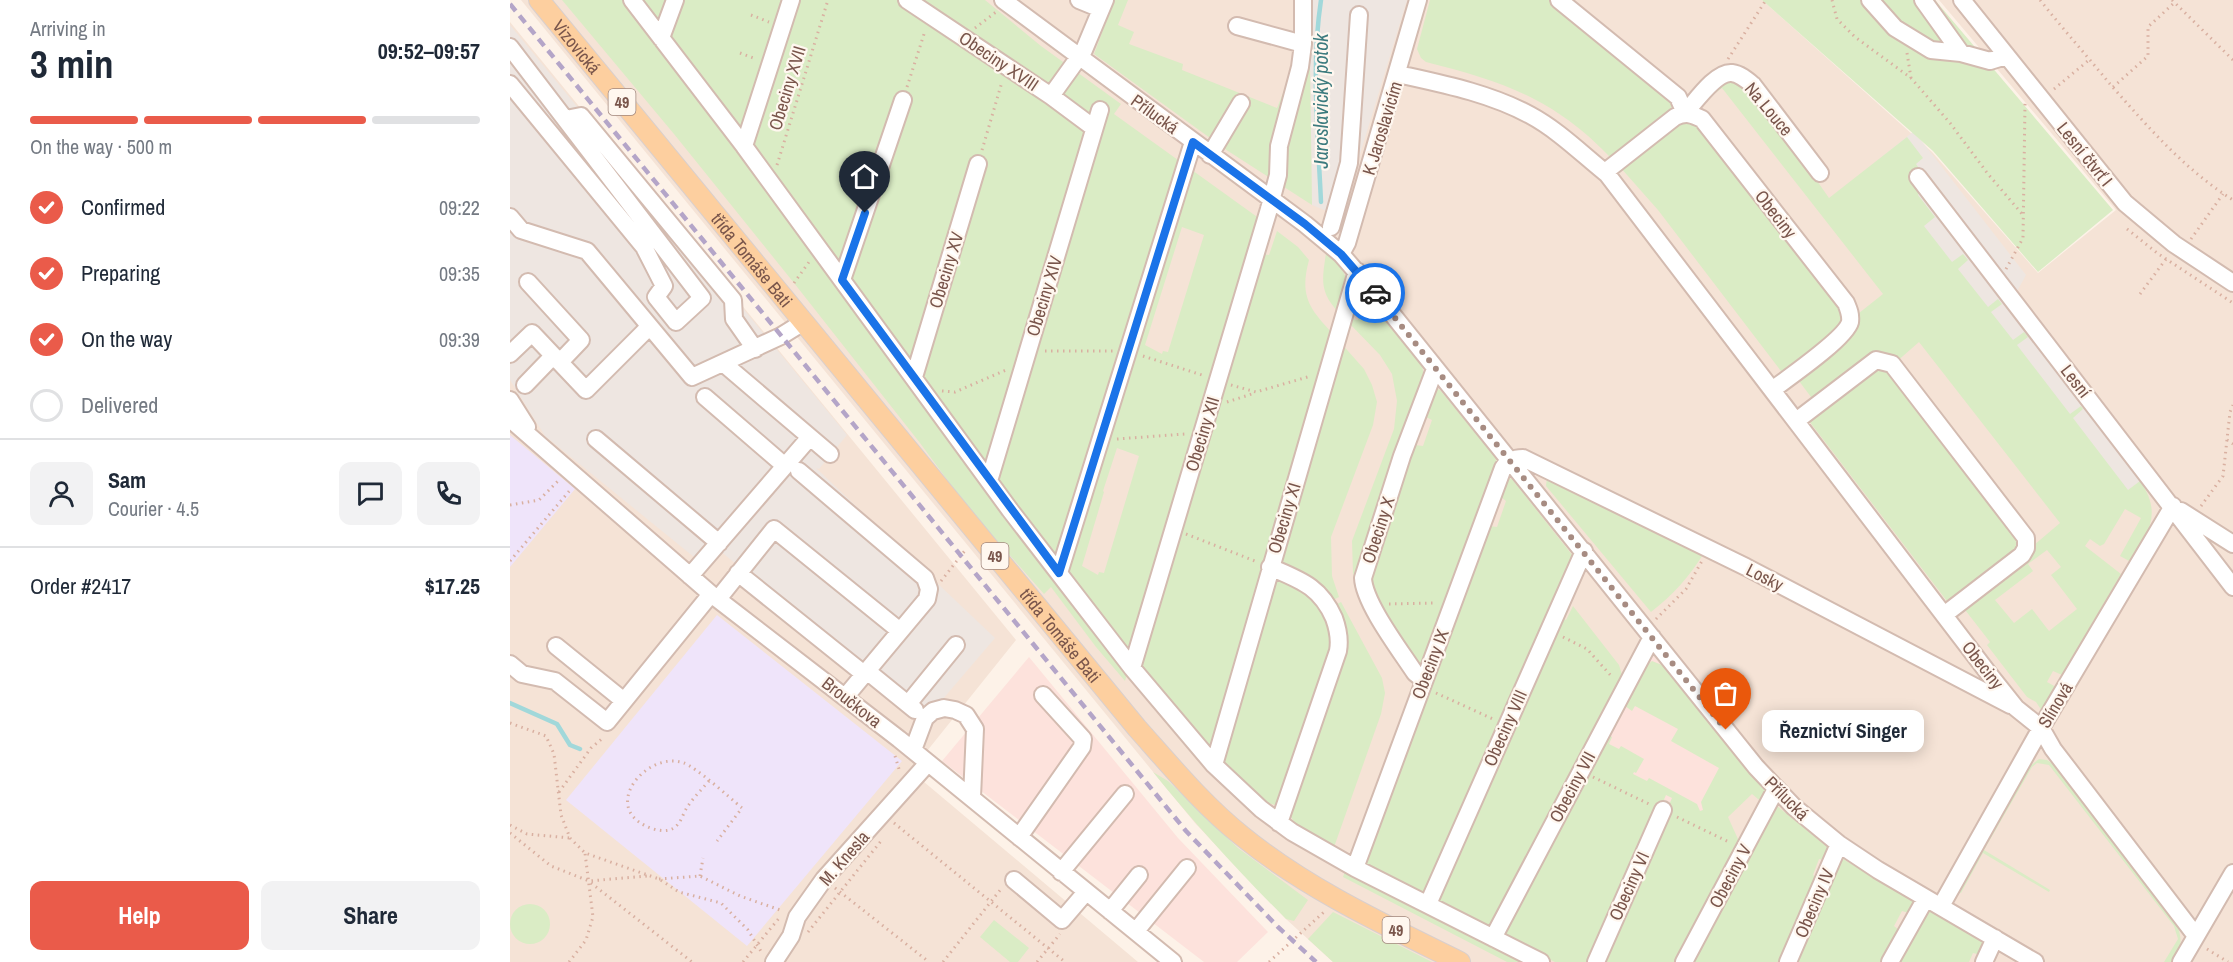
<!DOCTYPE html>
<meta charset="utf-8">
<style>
:root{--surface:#fff;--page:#f2f2f3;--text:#1f2937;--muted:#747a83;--line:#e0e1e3;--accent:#ea5b4a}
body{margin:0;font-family:"Archivo Narrow",sans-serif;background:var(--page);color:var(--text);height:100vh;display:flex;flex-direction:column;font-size:22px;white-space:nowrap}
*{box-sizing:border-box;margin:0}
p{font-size:20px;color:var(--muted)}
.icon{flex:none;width:33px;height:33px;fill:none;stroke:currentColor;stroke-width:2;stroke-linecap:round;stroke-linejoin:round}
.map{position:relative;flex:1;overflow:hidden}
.side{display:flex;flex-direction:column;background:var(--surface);width:510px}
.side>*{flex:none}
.pin{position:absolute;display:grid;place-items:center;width:51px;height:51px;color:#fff;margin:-62px -26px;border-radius:50% 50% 50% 0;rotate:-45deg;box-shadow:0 0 6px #0007}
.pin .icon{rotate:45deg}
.courier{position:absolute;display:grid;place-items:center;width:60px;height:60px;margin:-30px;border:4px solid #1a73e8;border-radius:50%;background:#fff;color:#222;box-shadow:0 2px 8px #0007}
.bubble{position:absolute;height:42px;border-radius:12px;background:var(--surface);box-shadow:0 3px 15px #0003;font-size:20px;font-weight:700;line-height:42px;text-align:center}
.headline em{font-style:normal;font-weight:700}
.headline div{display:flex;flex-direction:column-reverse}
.headline{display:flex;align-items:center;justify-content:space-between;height:102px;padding:0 30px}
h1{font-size:39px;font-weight:700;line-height:45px}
.bar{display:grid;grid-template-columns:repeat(4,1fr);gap:9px 6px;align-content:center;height:72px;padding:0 30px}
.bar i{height:8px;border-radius:4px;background:var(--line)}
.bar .selected{background:var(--accent)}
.bar p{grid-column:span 4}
.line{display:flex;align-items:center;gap:15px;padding:0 30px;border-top:2px solid var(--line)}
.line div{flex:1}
.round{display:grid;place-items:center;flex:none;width:63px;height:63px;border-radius:12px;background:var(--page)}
ol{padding:0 30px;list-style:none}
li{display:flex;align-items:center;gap:18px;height:66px}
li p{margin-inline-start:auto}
li .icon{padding:6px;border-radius:50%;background:var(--accent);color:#fff;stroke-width:4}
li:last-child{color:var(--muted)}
li i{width:33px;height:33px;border:3px solid var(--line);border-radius:50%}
.cta{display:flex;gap:12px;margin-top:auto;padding:12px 30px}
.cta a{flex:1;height:69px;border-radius:12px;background:var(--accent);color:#fff;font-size:24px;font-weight:700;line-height:69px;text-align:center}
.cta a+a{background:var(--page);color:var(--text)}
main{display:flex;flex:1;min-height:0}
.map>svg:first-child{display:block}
.residential{fill:#f5e3d6}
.commercial{fill:#fde2dc}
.industrial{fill:#eee6e1}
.education{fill:#efe4fa}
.green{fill:#daecc5;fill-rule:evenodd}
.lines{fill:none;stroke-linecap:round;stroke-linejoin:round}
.stream{stroke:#a1d8da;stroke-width:4.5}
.minor-casing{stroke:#d3bbb0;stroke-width:20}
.major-casing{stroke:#d9cfcd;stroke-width:22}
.path{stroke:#d9b0a1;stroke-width:3;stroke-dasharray:1.5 4.5;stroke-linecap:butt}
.minor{stroke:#fff;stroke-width:16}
.major{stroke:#fdcf9f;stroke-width:20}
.rail{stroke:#b4a5c8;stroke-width:4.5;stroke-dasharray:9 6;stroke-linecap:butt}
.done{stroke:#a78c82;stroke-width:6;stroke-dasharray:0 10.8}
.route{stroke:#1a73e8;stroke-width:8}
.labels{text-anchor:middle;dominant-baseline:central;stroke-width:4.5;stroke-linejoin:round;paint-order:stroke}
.shield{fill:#fff7ef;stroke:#a1867c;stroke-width:1.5}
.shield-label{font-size:16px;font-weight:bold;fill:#79554b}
.street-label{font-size:18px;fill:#79554b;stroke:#fff7ef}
.water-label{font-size:20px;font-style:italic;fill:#3d7b7e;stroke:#fff7ef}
</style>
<main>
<section class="side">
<div class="headline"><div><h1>3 min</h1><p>Arriving in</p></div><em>09:52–09:57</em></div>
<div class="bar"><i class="selected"></i><i class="selected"></i><i class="selected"></i><i></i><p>On the way · 500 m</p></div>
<ol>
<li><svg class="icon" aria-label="check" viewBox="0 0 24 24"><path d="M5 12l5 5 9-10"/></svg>Confirmed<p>09:22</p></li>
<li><svg class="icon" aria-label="check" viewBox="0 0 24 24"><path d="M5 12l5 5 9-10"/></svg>Preparing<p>09:35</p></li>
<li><svg class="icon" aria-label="check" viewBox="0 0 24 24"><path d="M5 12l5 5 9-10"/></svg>On the way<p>09:39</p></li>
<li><i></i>Delivered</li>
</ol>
<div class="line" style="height:108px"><a class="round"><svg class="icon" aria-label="person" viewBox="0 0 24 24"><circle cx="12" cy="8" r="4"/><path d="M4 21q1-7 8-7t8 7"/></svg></a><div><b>Sam</b><p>Courier · 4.5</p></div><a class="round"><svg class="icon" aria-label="chat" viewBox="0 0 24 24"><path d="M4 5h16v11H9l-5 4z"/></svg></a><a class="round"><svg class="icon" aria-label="phone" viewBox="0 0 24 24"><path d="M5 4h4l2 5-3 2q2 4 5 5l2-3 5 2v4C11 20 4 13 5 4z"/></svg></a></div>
<div class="line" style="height:78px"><div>Order #2417</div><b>$17.25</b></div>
<div class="cta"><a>Help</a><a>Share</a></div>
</section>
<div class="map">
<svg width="1723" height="962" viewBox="0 0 1723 962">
<rect width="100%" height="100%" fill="#fdf2e8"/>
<path class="residential" d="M 11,0 L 1252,0 L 1422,152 L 1528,273 L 1606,210 L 1429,0 L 1723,0 L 1723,962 L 823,962 L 776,919 L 685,823 Z
M 0,22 L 506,640 L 401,771 L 628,962 L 0,962 Z"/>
<path class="commercial" d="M 1143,656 L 1227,757 L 1195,819 L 1083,764 Z
M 519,657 L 668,838 L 758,932 L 727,962 L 694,962 L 432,761 Z"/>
<path class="industrial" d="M 803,0 L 897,0 L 831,217 L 802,205 L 800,64 Z
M 0,25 L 337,435 L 309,469 L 306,468 L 485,638 L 415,720 L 209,550 L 195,566 L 35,436 L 0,380 Z
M 1404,131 L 1516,275 L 1506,293 L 1645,477 L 1634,488 L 1612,499 L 1352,173 Z"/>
<path class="education" d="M 0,435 L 65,489 L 0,567 Z
M 207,615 L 392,761 L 237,946 L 56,800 Z"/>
<path class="green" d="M 52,0 L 475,0 L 531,46 L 611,104 L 604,114 L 750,219 L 615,681 L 586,647 L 541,587 L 534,594 L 458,508 L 410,443 L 284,283 L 164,134 ZM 672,227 L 694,235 L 658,352 L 653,351 L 652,354 L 635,345 ZM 607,448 L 629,456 L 594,573 L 589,572 L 588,575 L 572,566 L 594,492 L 593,491 Z
M 604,0 L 618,0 L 608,25 L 624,32 L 619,44 L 673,64 L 672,70 L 767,108 L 786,61 L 800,64 L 802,205 L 718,151 L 584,54 Z
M 920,0 L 1042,0 L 1162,102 L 1160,114 L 1103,160 C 1045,99 995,82 916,62 L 911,58 L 907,49 Z
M 1252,0 L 1425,0 L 1603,210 L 1528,272 L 1423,151 Z
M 1212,81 L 1230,81 L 1305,178 L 1319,198 L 1397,137 L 1413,158 L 1406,164 L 1417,179 L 1408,195 L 1425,217 L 1414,226 L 1442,262 L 1453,254 L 1458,260 L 1448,269 L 1478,307 L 1488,299 L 1492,304 L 1481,312 L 1503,340 L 1514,332 L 1518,337 L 1507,345 L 1560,414 L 1571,406 L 1573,409 L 1563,418 L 1618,490 L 1630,481 C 1653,514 1638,532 1621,562 L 1610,556 L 1631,518 L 1615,509 L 1594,544 L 1590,546 L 1580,539 L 1575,546 L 1611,574 L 1552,675 L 1543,671 L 1537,682 L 1546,687 L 1532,711 L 1526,702 L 1517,697 L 1477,645 L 1480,642 L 1452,606 L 1550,523 L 1409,342 L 1385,363 L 1379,359 L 1304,401 L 1286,377 L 1344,317 L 1373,294 L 1212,88 L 1192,103 ZM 1537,550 L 1551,567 L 1541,575 L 1567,609 L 1539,631 L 1522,609 L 1504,623 L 1485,600 L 1523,571 L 1518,564 Z
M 1186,119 L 1331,303 L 1334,324 L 1274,375 L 1148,210 L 1110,167 L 1167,120 Z
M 767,231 L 788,247 L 799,260 C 789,297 800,309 824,335 L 702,745 L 695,744 L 633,670 L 630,663 L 753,254 L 759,255 Z
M 816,253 C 843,277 838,281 830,314 C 809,292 812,281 816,253 Z
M 846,292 L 852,293 L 912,366 L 915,379 L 847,586 L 843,573 L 842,541 L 884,429 L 887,401 L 882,374 L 870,355 L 838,322 L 841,319 L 848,320 L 853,303 L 845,298 Z
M 830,342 L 854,369 L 862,385 L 867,402 L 863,425 L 821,537 L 822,576 L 829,597 L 821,601 L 771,565 L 768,557 Z
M 1376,364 L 1510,537 L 1511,549 L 1440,605 L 1299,421 L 1362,368 Z
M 923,387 L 930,390 L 985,457 L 988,465 L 915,662 L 908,664 L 862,597 L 858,572 L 901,447 L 905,445 L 913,446 L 922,420 L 916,417 L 913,413 Z
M 996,477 L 1002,479 L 1063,556 L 916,890 L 909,893 L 857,868 L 854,860 L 979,526 L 987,527 L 996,501 L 990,496 Z
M 1037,478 L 1194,553 C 1179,577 1163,595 1141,612 L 1036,486 Z
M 766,578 L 804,593 L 826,639 L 771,802 L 765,805 L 758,803 L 716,765 L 713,758 Z
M 831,602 L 872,678 L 875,693 L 871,714 L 823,850 L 785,824 L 779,813 L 830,656 L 823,606 Z
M 1063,606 L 1109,665 L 1113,678 L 982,925 L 978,926 L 928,901 L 927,896 L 1052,618 L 1056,620 Z
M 1142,661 L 1152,665 L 1256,792 L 1254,804 L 1242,794 L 1218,817 L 1232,848 L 1170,962 L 1090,962 L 1162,798 L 1156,795 L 1082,962 L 1045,962 L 1000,940 L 995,933 L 1099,735 L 1102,737 L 1099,744 L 1109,749 L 1111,746 L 1134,759 L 1126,773 L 1124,772 L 1123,774 L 1137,781 L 1139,778 L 1187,804 L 1190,811 L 1193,810 L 1191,802 L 1209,768 L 1161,741 L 1168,729 L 1125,706 L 1122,711 L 1115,706 L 1135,667 Z
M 1529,759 L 1537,760 L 1543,764 L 1667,925 C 1673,940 1671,948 1664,962 L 1654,962 L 1668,939 L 1664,926 L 1539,765 L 1527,763 L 1522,767 L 1474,850 L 1540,890 L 1539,892 L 1473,853 L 1451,893 L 1448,892 L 1520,766 Z
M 643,772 L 658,781 L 728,848 L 798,900 L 784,921 L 776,919 C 729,872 685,824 643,772 Z
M 1266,805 L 1321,850 L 1314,860 L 1309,859 L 1303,875 L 1307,878 L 1276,962 L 1178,962 Z
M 1333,859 L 1406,903 L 1399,913 L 1392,911 L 1384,926 L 1390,931 L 1376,962 L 1283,962 L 1329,860 Z
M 835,871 L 1015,962 L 997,962 L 833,877 Z
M0 924a20 20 0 1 1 40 0a20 20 0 1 1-40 0Z
M 1416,911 L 1423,913 L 1474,943 L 1471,955 L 1463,953 L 1459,962 L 1384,962 Z
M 823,912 L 922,962 L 823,962 L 798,939 Z
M 484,920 L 519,948 L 508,962 L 500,962 L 470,937 Z"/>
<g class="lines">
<path class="stream" d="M 811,202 C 808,135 801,66 811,0
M 0,703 L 47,724 L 60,745 L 70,749"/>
<g class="minor-casing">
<path id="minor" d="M 122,0 L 234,146 L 500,510 L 622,668 L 704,765 L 751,809 L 782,832 L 845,868 L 1031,962
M 397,0 L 541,96 L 574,50 L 595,0
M 493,0 L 795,224 L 831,254 L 874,304 L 1246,767 L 1284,807 L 1329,844 L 1368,870 L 1525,962
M 569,0 L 591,9
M 1049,0 L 1168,97 L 1175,113 C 1185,102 1206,71 1222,73 C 1230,74 1237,80 1243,85 L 1310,173
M 1360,0 L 1385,28 L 1421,50 L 1451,53
M 1413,0 L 1451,53 L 1480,61 L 1496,56
M 1452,0 L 1615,203 L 1664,244 L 1723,283
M 151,38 L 165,0
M 793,44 L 793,0
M 0,47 L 192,298 L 166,322 L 146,297 L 154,286 L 134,247 L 0,84
M 888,74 C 933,84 979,93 1020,115 C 1048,130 1072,154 1097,174 L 1479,674 L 1506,708 L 1531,728 L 1543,749 L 1686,936
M 541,96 L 584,128
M 56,119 L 71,116 L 223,300 L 224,319 L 245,349
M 234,146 L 281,0
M 700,155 L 731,103
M 1095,172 L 1165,117 C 1176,112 1182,114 1192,119 L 1336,303 C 1339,310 1341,315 1340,322 C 1336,338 1278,378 1262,390
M 1408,177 L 1723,587
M 0,217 L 11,230 L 77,251 L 182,377 L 271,336 L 292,323
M 821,227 L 839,163 L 849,15
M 831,254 L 837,243 L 908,0
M 332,280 L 393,100
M 18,282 L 71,340 L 50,362
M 0,354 L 22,333 L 76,390 L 139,327
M 404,377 L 468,164
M 15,385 L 43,356
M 195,397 L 275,466
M 0,400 L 17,427
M 0,419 L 201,594 L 389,739 L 663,962
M 1286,421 L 1366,360 L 1382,364 L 1516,538 L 1516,548 L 1512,555 L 1434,615
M 300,437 L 320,454
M 86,439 L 209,543
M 289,471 L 415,578 L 419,589 L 417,599 L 336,696
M 479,481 L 590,110
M 1671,511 L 1723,544
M 760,567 C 790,580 810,586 824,618 C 828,629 830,640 828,651 L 769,823
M 228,573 L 354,674
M 549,573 L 683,142
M 180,576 L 300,437 L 213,363
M 208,599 L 264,529 L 390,631
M 46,646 L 114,701
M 0,664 L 12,674 L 45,681 L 97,722 L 201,594
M 622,668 L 759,209 L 768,175 L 769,146 L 790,67 L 793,44 L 727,26
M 357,671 L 405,710
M 914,680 L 905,673 C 890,650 854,603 853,578 L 892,456 L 925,369
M 398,704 L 446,645
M 403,750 L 415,718 L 423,711 L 434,708 L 445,710 L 456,715 L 465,729 L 462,797
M 704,765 L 847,271
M 509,837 L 572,747 L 573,739 L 533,695
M 845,868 L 993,468 C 998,460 1004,458 1013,458 L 1236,567 L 1500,705
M 551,872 L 615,794
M 504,880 L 552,920 L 576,892
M 918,904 L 1074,551
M 1431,906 L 1531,728 L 1663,506
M 600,911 L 629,875
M 626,931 L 677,868
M 983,938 L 1142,637
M 264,962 L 281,936 L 287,917 L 314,879 L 418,763
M 1086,962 L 1153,810
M 1174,962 L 1266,789
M 1278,962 L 1329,844
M 1380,962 L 1416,898
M 1474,962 L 1485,938
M 1671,962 L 1723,873"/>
</g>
<g class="major-casing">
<g id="major">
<path id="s1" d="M 29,0 L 627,728 C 660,765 693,805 732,836 C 797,889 875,925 950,962"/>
</g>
</g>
<path class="path" d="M 1322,0 L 1327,19 L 1345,37 L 1401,78 L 1440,123 L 1478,174 L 1513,215
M 1530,0 C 1553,29 1577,56 1600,84 C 1638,127 1674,169 1723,200
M 1662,0 L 1723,60
M 241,15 L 259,22
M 465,28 L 486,12
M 230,53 L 246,59
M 1397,53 L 1401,78
M 1218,59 L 1256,0
M 397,87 L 415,31
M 1603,87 L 1638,56 L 1638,27 L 1664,3
M 1544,89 L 1579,60
M 472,150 L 492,82
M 267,165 L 318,0
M 1617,229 L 1647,253 L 1723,303
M 1681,239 L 1713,194
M 1496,269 L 1513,238 L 1515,103
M 284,283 L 299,262
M 1630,294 L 1656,259
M 535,351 L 603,351
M 633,356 L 695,376
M 721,385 L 746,392 L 801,376
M 432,391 L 445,392 L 496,370
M 717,402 L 745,393
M 607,439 L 675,434
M 1717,440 L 1723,444
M 0,505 L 29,500 L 48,481
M 1691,506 L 1713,476 L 1720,412 L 1723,405
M 676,534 L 745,561
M 0,561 L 61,489
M 431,581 L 457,548
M 879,604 L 926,603
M 1146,619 L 1176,589 L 1192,561
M 1053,637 L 1077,649 L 1103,678
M 926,693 L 983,719
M 0,723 L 36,736 L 44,754 L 51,815 L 60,838 L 75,853 L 149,879 L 169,892 L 211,903 L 238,930 L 252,953
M 385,756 L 389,769 L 387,772
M 1083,777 L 1139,804
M 199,781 C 192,789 184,797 178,806 C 172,814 171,827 159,830 C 152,832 142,829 136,826 C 91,805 138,750 174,763 C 187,768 219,797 232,808 L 207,841
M 49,792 L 81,748 L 94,737
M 1167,817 L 1221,843
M 384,823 L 555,962
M 0,825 L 17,834 L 60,838
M 0,833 L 41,866 L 79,881 L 137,876
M 190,876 L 193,858
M 149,879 L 190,876 L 230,896 L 273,911
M 81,883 L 182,962
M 325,888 L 419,962
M 298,932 L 371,841
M 1697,949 L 1718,962
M 59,962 L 76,940 L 83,917 L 75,853
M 233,962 L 270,917
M 433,962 L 491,889
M 527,962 L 550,934
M 759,962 L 815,911"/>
<use href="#minor" class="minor"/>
<use href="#major" class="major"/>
<path class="rail" d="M 0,4 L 676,831 L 768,927 L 806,962"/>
</g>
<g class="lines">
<path class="done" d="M 865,293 L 1216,730"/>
<path class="route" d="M 355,213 L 332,280 L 549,573 L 683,142 L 795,224 L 831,254 L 865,293"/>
</g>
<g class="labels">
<g class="shield">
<rect x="98.5" y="89" width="27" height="26" rx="4.5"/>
<rect x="471.5" y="543" width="27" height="26" rx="4.5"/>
<rect x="872.5" y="917" width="27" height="26" rx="4.5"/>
</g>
<g class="shield-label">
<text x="112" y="102">49</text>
<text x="485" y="556">49</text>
<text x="886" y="930">49</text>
</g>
<g class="street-label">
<text stroke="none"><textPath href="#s1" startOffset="60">Vizovická</textPath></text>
<text transform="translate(489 61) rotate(34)">Obeciny XVIII</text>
<text transform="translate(277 88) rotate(-73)">Obeciny XVII</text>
<text transform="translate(1259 109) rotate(50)">Na Louce</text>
<text transform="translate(645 114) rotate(36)">Přílucká</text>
<text transform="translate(872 128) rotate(-73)">K Jaroslavicím</text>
<text transform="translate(1575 154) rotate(51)">Lesní čtvrť I</text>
<text transform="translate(1266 214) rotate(52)">Obeciny</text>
<text stroke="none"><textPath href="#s1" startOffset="336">třída Tomáše Bati</textPath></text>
<text transform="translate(436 270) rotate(-73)">Obeciny XV</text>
<text transform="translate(534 296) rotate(-73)">Obeciny XIV</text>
<text transform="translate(1566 381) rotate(52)">Lesní</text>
<text transform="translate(692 434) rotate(-73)">Obeciny XII</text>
<text transform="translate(774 518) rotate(-73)">Obeciny XI</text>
<text transform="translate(868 530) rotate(-72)">Obeciny X</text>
<text transform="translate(1255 577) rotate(27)">Losky</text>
<text stroke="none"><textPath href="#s1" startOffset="822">třída Tomáše Bati</textPath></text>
<text transform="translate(920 664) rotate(-69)">Obeciny IX</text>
<text transform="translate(1473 665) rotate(52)">Obeciny</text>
<text transform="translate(342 702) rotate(38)">Broučkova</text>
<text transform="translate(1545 705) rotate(-59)">Slínová</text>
<text transform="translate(995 728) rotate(-66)">Obeciny VIII</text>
<text transform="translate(1062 787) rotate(-62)">Obeciny VII</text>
<text transform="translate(1277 798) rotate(45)">Přílucká</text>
<text transform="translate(334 858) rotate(-49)">M. Knesla</text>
<text transform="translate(1220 876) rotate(-62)">Obeciny V</text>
<text transform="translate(1119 886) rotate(-66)">Obeciny VI</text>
<text transform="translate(1304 903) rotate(-67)">Obeciny IV</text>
</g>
<g class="water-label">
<text transform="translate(810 101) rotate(-90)">Jaroslavický potok</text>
</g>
</g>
</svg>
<div class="pin" style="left:1216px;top:730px;background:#ea580c"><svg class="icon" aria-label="bag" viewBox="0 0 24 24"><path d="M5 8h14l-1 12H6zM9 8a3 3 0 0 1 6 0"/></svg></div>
<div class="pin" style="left:355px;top:213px;background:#1f2937"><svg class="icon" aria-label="home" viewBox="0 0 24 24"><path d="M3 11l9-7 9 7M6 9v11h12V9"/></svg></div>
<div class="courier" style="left:865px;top:293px"><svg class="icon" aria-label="car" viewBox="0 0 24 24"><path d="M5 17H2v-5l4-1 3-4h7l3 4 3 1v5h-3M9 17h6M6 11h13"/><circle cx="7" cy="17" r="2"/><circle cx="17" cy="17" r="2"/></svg></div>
<div class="bubble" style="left:1252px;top:710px;width:162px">Řeznictví Singer</div>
</div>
</main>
